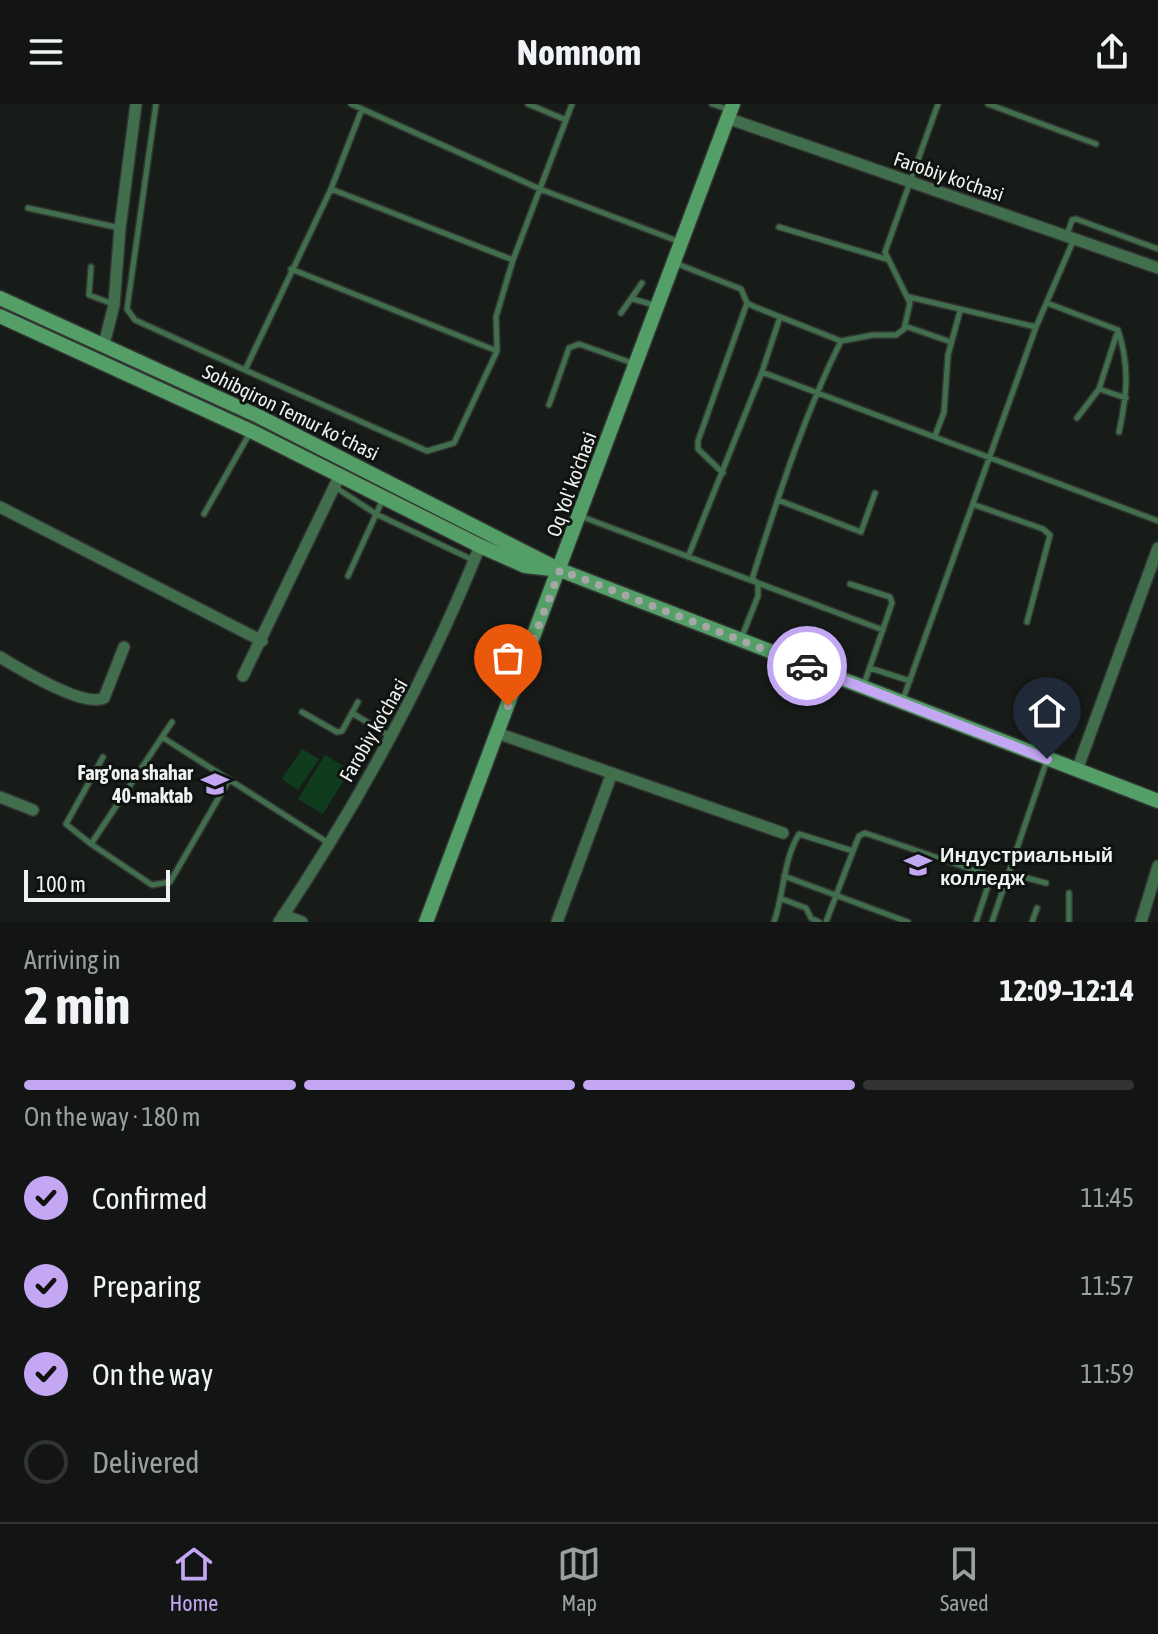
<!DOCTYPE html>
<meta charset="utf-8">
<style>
:root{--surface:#121513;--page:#1f2221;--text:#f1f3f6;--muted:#9c9fa0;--line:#313433;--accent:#c3a7f2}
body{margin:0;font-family:"Asap Condensed",sans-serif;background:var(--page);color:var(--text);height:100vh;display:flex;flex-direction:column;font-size:30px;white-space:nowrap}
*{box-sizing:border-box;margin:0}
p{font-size:26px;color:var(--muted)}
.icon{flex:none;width:44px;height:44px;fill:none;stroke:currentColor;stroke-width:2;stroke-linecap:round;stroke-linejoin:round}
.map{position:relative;height:818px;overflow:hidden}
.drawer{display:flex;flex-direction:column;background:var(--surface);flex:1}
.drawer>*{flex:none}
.scale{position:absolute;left:24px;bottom:20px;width:146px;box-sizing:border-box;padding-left:8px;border:4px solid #eff2f0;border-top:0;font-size:22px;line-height:28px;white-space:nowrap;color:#eff2f0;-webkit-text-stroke:6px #0f1310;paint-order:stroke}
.pin{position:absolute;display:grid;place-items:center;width:68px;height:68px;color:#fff;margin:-82px -34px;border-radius:50% 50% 50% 0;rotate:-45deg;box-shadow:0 0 8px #0007}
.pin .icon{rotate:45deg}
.courier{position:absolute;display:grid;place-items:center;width:80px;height:80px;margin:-40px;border:6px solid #c3a7f2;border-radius:50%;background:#fff;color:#222;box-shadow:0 2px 10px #0007}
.head em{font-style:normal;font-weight:700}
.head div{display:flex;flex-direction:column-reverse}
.head{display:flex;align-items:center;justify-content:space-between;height:136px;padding:0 24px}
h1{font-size:52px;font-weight:700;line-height:60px}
.bar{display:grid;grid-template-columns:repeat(4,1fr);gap:12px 8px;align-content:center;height:96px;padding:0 24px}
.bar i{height:10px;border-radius:6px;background:var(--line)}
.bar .current{background:var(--accent)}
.bar p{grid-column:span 4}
ol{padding:0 24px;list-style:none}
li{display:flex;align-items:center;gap:24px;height:88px}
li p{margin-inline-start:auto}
li .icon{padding:8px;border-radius:50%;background:var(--accent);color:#111;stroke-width:4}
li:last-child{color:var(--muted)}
li i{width:44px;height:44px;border:4px solid var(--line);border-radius:50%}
header{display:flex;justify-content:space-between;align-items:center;height:104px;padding:0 24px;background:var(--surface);font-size:36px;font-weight:700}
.menu{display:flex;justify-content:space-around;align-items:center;height:112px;border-top:2px solid var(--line);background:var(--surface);font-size:22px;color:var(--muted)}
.menu a{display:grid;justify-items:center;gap:4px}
.menu .current{color:var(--accent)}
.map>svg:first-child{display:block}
.green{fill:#0e3c1d}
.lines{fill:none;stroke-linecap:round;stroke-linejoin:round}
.lane-casing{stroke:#323633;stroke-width:8}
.street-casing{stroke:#323633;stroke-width:14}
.secondary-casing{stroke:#323633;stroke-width:17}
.lane{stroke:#416f4d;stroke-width:5}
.street{stroke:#416f4d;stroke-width:11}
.secondary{stroke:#549f68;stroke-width:14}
.done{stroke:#a4a7a5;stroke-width:8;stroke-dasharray:0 14.4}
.route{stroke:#c3a7f2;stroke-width:10}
.labels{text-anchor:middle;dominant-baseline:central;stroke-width:6;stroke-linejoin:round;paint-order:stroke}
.street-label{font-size:20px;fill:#eff2f0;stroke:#0f1310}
.poi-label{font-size:20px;font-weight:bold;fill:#eff2f0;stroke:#0f1310;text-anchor:end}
</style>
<header><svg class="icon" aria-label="menu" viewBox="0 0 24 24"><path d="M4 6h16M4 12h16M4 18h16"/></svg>Nomnom<svg class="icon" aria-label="share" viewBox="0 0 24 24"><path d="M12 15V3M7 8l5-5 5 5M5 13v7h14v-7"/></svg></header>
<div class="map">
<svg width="1158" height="818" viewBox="0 0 1158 818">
<rect width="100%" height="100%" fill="#181c19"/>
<path class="green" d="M 302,645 L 319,655 L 298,686 L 282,675 Z
M 325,651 L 350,666 L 323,710 L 298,695 Z"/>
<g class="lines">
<g class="lane-casing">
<path id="lane" d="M 156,0 L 127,205 L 135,216 L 245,266
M 351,0 L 540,85 L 680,138
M 528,0 L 566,16
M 712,0 L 730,6
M 988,0 L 1096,40
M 362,5 L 331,85 L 245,266 L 427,347 L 454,339 L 497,247 L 496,213 L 513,156 L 572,0
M 331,85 L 513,156
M 28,104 L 120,124
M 779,123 L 886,155
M 1067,131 L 1072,116 L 1076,115 L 1158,145
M 675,159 L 741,185 L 747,199 L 755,203 L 841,237
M 91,163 L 89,191 L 113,200
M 291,165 L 497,247
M 909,193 L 1036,223
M 633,195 L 657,202
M 1047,199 L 1118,226 C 1130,263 1127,291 1119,328
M 621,209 L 642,179
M 905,222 L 951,238
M 762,268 L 780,213
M 1099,285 L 1126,294
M 549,301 L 569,244 L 579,240 L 635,260
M 1077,314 L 1099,285 L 1118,226
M 935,332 L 944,308 L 948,251 L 960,207
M 723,369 L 698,345 L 698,337 L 747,199
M 335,383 L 376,410 L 473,456
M 778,396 L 861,428 L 875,389
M 975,401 L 1043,425 L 1050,431 L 1027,518
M 204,410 L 251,327
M 580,412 L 883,526
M 688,453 L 762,268 L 1158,417
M 348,472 L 383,395
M 850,480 L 890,493 L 892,499 L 863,583
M 741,535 L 758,492 L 758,479 L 752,475 C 778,394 803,313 841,237 L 873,231 L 896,231 L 904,225 L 910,199 L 885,148 L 938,0
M 870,564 L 910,577
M 902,598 L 1036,223 L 1074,135
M 302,608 L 337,628 L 342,627 L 358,598
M 352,609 L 390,632
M 162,633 L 327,738
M 103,653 L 66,720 L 91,740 L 172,618
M 91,740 L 152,781 L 170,778 L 229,676
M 1008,769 L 1046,779
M 784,772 L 908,818
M 1069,789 L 1069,818
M 782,795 L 806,804 L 811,814 L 819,818
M 774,818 C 784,790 783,756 799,730 L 853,747 L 859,732 L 865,729 L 1006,777
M 826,818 L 853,747
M 976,818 L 991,773
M 992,818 L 1047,656
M 1032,818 L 1037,804"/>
</g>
<g class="street-casing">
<path id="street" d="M 727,14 L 1158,164
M 104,240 L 114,201 L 120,124 L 136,0
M 0,403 L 262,537
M 0,553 C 20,565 84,604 104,594 L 124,543
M 243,572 L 339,373
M 497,629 L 783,729
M 1077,666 L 1158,444
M 0,693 L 33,706
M 283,811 L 302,818
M 279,818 C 358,700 427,574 480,442
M 557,818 L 612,669
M 1141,818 L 1158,762"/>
</g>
<g class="secondary-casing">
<path id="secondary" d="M 0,194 L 258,312 L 560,466 L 525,462 L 480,442 L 251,327 L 0,212
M 560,466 L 1158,697
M 426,818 L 733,0"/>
</g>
<use href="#lane" class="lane"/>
<use href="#street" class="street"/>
<use href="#secondary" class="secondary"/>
</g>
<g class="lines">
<path class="done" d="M 508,602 L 560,466 L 807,562"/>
<path class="route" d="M 807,562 L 1047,655"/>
</g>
<defs>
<g id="school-bare" transform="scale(2.16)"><path d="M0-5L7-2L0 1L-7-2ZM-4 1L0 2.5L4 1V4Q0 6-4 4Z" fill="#c3a7f2" stroke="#0f1310" stroke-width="2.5" paint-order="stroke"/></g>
<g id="university-bare" transform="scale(2.16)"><path d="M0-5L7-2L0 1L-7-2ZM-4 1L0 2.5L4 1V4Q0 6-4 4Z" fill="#c3a7f2" stroke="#0f1310" stroke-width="2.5" paint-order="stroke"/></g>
</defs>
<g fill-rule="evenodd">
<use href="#school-bare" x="215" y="680"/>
<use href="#university-bare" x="918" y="761"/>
</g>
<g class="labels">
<g class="street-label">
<text transform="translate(949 72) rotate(19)">Farobiy ko'chasi</text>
<text transform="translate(291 308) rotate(26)">Sohibqiron Temur koʻchasi</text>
<text transform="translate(571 380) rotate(-70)">Oq Yol' ko'chasi</text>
<text transform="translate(373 626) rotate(-60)">Farobiy ko'chasi</text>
</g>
<g class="poi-label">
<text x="193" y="668">Farg'ona shahar<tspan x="193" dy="23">40-maktab</tspan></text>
<text x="940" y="750" text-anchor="start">Индустриальный<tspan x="940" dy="23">колледж</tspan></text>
</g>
</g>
</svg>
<div class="scale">100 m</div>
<div class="pin" style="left:508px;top:602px;background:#ea580c"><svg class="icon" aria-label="bag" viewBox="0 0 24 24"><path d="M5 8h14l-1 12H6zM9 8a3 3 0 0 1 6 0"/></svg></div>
<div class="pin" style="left:1047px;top:655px;background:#1f2937"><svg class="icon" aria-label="home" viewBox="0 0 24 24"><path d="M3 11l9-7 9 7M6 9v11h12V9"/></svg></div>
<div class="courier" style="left:807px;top:562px"><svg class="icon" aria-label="car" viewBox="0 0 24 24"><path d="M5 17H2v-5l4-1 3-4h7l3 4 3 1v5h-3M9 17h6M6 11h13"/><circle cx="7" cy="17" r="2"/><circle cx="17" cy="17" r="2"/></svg></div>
</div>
<section class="drawer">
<div class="head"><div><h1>2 min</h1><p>Arriving in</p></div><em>12:09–12:14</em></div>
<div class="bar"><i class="current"></i><i class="current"></i><i class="current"></i><i></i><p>On the way · 180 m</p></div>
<ol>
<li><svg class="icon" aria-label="check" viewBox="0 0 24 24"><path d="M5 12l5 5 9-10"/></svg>Confirmed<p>11:45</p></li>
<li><svg class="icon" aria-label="check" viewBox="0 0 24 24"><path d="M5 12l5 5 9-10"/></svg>Preparing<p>11:57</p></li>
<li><svg class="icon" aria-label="check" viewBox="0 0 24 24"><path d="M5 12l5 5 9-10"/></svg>On the way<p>11:59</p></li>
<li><i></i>Delivered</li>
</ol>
</section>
<nav class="menu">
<a class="current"><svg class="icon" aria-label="home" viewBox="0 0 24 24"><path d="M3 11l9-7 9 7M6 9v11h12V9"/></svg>Home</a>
<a><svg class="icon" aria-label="map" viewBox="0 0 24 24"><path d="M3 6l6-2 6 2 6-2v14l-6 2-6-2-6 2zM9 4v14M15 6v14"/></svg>Map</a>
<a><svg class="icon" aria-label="saved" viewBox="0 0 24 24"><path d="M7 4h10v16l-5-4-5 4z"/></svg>Saved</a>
</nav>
